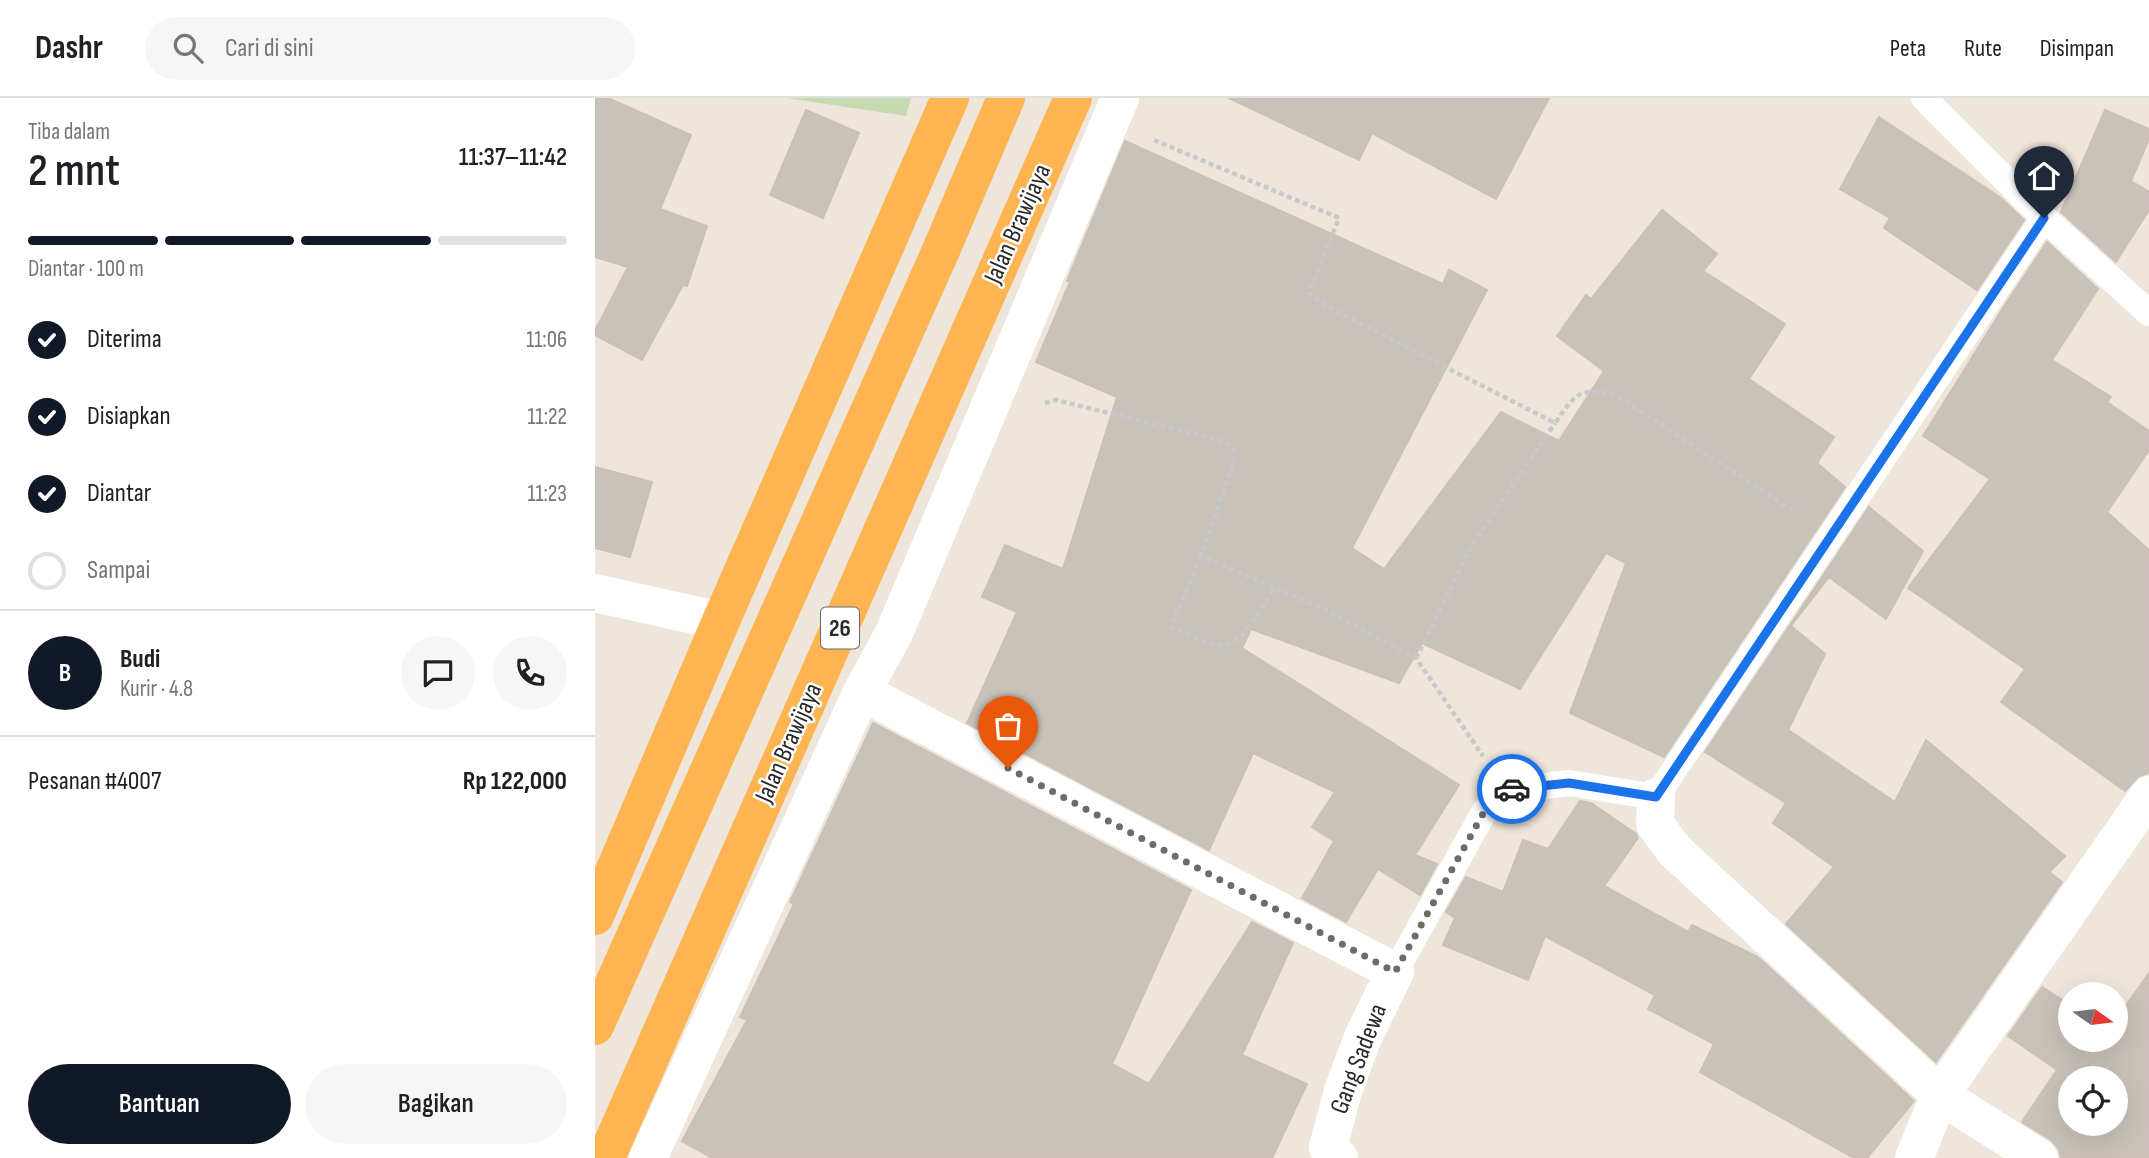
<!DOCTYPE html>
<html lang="id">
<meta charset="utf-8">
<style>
:root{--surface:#fff;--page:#f6f6f6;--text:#202124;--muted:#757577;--line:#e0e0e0;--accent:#111827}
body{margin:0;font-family:"Sofia Sans Condensed",sans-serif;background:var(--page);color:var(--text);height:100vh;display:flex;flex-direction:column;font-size:26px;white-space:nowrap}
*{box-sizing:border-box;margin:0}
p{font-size:23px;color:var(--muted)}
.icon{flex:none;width:38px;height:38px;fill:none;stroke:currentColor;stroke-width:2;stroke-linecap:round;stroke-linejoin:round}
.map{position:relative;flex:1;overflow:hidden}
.details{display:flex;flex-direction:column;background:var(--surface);width:595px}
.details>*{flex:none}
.needle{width:46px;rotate:104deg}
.tools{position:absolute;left:1463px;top:884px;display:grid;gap:14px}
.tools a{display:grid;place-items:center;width:70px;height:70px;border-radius:50%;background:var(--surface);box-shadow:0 7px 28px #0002;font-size:35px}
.pin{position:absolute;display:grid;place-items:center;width:60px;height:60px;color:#fff;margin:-72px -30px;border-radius:50% 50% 50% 0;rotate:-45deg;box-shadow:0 0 7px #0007}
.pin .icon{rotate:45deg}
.courier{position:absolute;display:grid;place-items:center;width:70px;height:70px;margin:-35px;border:5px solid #1a73e8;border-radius:50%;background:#fff;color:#222;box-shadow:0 2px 9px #0007}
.head em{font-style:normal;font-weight:600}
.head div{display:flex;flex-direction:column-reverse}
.head{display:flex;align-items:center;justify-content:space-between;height:119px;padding:0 28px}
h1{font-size:46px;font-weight:600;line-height:52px}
.bar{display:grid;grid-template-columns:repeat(4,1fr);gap:10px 7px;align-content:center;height:84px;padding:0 28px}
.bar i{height:9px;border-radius:5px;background:var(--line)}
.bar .active{background:var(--accent)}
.bar p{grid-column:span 4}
.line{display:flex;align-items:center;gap:18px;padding:0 28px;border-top:2px solid var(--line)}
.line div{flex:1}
.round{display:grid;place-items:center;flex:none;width:74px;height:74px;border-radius:37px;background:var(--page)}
ol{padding:0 28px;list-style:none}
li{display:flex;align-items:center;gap:21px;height:77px}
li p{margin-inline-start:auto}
li .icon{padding:7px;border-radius:50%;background:var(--accent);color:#fff;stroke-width:4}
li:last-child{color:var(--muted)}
li i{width:38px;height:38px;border:4px solid var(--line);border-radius:50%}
.action{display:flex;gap:14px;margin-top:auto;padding:14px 28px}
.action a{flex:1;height:80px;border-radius:42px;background:var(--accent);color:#fff;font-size:28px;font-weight:600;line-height:80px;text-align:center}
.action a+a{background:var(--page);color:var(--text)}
header{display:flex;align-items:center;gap:42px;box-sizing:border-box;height:98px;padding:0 35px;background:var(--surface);border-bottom:2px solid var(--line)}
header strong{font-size:33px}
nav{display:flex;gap:38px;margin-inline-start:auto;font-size:24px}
.search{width:490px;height:63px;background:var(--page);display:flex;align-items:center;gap:18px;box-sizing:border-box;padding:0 24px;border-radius:38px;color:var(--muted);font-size:26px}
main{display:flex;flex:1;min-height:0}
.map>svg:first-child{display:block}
.cemetery{fill:#c6dab0}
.building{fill:#c9c2ba;stroke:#cac1b4;stroke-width:2;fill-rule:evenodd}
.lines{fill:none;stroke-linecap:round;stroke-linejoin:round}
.path{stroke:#c8c8c8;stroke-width:4.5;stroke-dasharray:5 3.5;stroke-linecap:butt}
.service{stroke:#fff;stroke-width:26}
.minor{stroke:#fff;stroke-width:38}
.tertiary{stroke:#fff;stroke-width:38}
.trunk{stroke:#ffb452;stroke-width:38}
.done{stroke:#6f6b68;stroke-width:7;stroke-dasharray:0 12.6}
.route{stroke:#1a73e8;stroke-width:9}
.labels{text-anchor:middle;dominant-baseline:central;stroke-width:5;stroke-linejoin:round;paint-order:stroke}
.shield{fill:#fff;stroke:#6a6a6a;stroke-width:2}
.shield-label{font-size:24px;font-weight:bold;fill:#2a2a2a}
.street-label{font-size:26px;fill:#2a2a2a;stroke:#fff}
</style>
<header>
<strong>Dashr</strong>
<div class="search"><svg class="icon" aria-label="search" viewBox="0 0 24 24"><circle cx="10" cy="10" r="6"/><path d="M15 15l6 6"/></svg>Cari di sini</div>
<nav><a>Peta</a><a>Rute</a><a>Disimpan</a></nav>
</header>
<main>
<section class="details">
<div class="head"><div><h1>2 mnt</h1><p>Tiba dalam</p></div><em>11:37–11:42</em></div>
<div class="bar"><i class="active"></i><i class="active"></i><i class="active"></i><i></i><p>Diantar · 100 m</p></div>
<ol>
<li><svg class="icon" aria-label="check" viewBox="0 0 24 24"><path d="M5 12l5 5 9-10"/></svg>Diterima<p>11:06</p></li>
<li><svg class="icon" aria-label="check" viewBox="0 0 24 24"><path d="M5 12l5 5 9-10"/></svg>Disiapkan<p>11:22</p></li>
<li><svg class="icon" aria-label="check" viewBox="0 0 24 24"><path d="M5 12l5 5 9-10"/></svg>Diantar<p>11:23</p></li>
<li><i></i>Sampai</li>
</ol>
<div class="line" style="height:126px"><b class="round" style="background:var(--accent);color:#fff">B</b><div><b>Budi</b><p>Kurir · 4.8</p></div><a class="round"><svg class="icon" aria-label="chat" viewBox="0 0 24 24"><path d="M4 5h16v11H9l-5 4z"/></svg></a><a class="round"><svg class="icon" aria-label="phone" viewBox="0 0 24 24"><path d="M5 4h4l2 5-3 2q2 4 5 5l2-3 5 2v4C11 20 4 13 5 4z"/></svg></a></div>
<div class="line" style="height:91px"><div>Pesanan #4007</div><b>Rp 122,000</b></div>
<div class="action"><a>Bantuan</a><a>Bagikan</a></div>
</section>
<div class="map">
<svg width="1554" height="1060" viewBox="0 0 1554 1060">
<rect width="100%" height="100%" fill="#eee5db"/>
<path class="cemetery" d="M 192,0 L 316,0 L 311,18 Z"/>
<path class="building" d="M 0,0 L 13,0 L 96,37 L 65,111 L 112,128 L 92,188 L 88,187 L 47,262 L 0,237 L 0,233 L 33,169 L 0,159 Z
M 634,0 L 954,0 L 901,101 L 777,35 L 764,62 Z
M 211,12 L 264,35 L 228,120 L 175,97 Z
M 1510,12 L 1554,31 L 1554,41 L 1536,83 L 1554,94 L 1554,112 L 1521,164 L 1466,114 Z
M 1284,19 L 1406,100 L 1429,122 L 1382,192 L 1289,130 L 1295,120 L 1245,91 Z
M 530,43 L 848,186 L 854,172 L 892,192 L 757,450 L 789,471 L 906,314 L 964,343 L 1009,273 L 962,238 L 991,197 L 996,201 L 1067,112 L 1122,156 L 1108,173 L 1190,226 L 1154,281 L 1239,339 L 1222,365 L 1250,389 L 1069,659 L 975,615 L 1031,465 L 1011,455 L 925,591 L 827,545 L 804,585 L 656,531 L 647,550 L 864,687 L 820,757 L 842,766 L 825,797 L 783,771 L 751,824 L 707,800 L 739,743 L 717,729 L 740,694 L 658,655 L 614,752 L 372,625 L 422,514 L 387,499 L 410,447 L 468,471 L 522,299 L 441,264 L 475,184 L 472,183 Z
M 1452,144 L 1503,191 L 1457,262 L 1516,299 L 1512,304 L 1554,333 L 1554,352 L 1512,414 L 1554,452 L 1554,675 L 1544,678 L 1530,693 L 1406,604 L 1430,571 L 1313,490 L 1395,381 L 1328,338 L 1408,210 Z
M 0,369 L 57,384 L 35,459 L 0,450 Z
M 1274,409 L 1328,453 L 1291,521 L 1234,479 L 1196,528 L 1230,556 L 1193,632 L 1300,704 L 1331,642 L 1470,758 L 1454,774 L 1467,784 L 1341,964 L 1191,826 L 1239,769 L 1178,725 L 1191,705 L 1110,654 Z
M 278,625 L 596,792 L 517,966 L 554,986 L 657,824 L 698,845 L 647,957 L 712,986 L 677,1060 L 117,1060 L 87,1043 L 152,922 L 145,919 L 199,806 L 195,804 Z
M 985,703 L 996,705 L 1041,736 L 1043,740 L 1009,788 L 1093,834 L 1097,827 L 1163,859 L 1319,1003 L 1272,1060 L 1259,1060 L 1105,974 L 1119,946 L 1053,911 L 1060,897 L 950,838 L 933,882 L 848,847 L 860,820 L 851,814 L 871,779 L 908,794 L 928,742 L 953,751 Z
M 1554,875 L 1554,1060 L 1466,1060 L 1464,1051 L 1456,1042 L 1427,1024 L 1462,972 L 1413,938 L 1447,889 L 1475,907 L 1475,942 L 1521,942 L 1521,922 ZM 1475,980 L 1521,980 L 1521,1026 L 1475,1026 Z"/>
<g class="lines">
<path class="path" d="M 559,42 L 744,120 L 714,195 L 733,209 L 960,325 C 981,296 981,290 1019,296 L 1200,414
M 450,305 L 461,302 L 632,344 L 638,352 L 639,363 L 606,458 L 733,513 L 821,560 L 888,658
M 606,458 L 576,529 C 589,534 603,542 617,546 C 648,554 666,509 679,490
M 821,560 L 876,449 L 960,325"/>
<path class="service" d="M 1329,0 L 1449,120 L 1554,215
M 800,874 L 889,714 L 915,692 L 974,685 L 1061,699 L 1449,120"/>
<path class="minor" d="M 0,495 L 126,523
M 267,594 L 800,874 L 768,939 L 748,993 L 733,1049 L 744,1060
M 1061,699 L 1060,726 L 1079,752 L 1345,997 L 1444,1060
M 1319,1060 L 1345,997 L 1554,697"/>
<path class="tertiary" d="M 53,1060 L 267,594 L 299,535 L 525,0"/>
<path class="trunk" d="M 0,818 L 126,523 L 355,0
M 0,928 L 347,150 L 411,0
M 11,1060 L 478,0"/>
</g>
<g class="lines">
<path class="done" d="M 413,670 L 800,874 L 889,714 L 917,691"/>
<path class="route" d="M 917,691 L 974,685 L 1061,699 L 1449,120"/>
</g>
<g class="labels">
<rect class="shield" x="226" y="509.5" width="38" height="41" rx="5"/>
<g class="shield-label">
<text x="245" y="530">26</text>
</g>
<g class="street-label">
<text transform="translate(423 126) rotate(-66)">Jalan Brawijaya</text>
<text transform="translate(194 645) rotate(-66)">Jalan Brawijaya</text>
<text transform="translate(764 961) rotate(-69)">Gang Sadewa</text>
</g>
</g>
</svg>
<div class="tools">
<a><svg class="needle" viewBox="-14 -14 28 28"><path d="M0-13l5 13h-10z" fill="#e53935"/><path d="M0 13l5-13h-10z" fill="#757577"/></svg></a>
<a><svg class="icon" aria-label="locate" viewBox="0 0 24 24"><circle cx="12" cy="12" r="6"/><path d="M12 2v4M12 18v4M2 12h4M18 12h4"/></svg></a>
</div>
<div class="pin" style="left:413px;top:670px;background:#ea580c"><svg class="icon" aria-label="bag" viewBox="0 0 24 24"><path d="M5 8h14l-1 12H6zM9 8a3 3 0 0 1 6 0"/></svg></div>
<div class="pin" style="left:1449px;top:120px;background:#1f2937"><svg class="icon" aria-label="home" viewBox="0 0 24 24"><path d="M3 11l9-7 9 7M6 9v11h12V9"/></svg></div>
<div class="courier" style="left:917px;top:691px"><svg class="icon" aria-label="car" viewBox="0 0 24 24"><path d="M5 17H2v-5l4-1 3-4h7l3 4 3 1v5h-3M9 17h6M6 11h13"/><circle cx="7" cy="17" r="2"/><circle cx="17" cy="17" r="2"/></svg></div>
</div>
</main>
